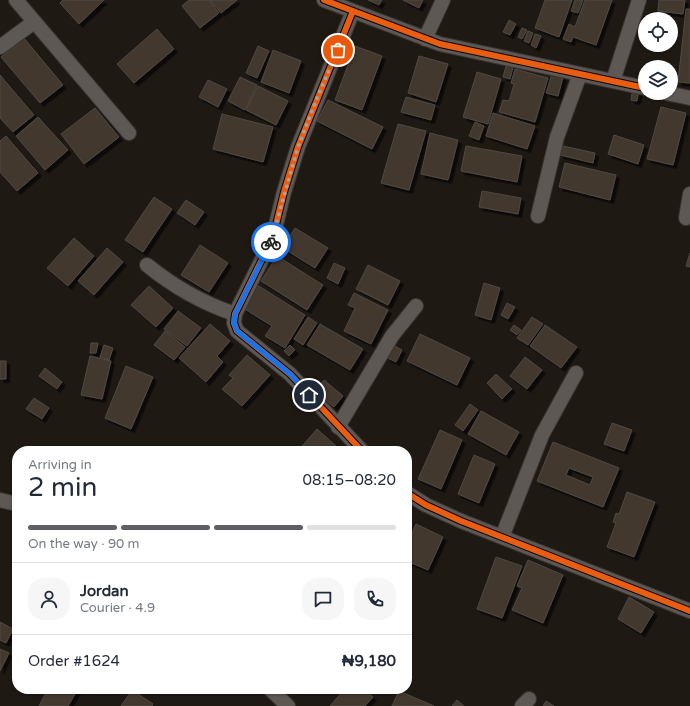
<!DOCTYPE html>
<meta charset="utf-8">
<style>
:root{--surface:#fff;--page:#f6f6f7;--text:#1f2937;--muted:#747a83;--line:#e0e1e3;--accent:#5d5f64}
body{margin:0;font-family:"Varela Round",sans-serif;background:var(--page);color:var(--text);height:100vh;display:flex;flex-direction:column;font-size:15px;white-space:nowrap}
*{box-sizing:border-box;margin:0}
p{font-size:13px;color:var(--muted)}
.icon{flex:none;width:22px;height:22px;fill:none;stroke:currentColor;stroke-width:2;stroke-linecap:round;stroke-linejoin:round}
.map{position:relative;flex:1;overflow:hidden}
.details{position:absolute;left:12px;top:446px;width:400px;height:248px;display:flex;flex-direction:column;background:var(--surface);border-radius:16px;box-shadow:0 1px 3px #0004}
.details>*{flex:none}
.controls{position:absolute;left:638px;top:12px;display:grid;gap:8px}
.controls a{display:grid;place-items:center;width:40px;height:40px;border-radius:50%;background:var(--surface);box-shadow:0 1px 3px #0004;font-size:20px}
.pin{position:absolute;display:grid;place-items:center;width:34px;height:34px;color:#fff;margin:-17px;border:2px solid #fff;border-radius:50%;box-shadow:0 1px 4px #0007}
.courier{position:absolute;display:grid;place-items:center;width:40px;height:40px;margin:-20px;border:3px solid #1a73e8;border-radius:50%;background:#fff;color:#222;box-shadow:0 1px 5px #0007}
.headline em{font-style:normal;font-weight:600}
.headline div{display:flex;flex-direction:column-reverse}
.headline{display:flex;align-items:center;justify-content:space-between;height:68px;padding:0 16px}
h1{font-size:26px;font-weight:600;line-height:30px}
.bar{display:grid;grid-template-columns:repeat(4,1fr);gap:6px 4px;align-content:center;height:48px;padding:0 16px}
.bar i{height:5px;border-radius:3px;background:var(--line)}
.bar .active{background:var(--accent)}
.bar p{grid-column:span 4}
.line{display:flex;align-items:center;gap:10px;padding:0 16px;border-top:1px solid var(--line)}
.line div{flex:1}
.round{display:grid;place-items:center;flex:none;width:42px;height:42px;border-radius:16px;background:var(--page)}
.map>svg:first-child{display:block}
.building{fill:#42382d;stroke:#4e4944;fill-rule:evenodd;filter:url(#shadow)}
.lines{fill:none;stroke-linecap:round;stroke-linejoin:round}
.minor-casing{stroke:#3a3532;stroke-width:16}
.minor{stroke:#5d5854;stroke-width:14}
.cycleway-casing{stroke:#090503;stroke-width:8}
.cycleway{stroke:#e95d12;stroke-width:6}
.done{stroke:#a8a09a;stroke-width:4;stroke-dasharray:0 7.2}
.route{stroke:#1a73e8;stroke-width:5}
</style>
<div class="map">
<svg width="690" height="706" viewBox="0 0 690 706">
<defs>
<filter id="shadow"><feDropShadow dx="3.5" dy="3.5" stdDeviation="0" flood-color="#0009"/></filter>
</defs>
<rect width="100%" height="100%" fill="#1f1914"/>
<path class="building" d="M 63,0 L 104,0 L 79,24 L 60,3 Z
M 189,0 L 209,0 L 219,13 L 200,28 L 182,6 Z
M 210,0 L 237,0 L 221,13 Z
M 368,0 L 382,0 L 379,5 Z
M 403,0 L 423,0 L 419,8 Z
M 545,0 L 572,0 L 559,37 L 535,28 Z
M 575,0 L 583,0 L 578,13 L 571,11 Z
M 585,0 L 612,0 L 596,45 L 573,37 L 571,42 L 563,39 L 569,24 L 575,27 Z
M 659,0 L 685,0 L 683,14 L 658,11 Z
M 686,9 L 690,9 L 690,83 L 678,82 Z
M 509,20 L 516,24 L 510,35 L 503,32 Z
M 522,28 L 527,30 L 522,39 L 518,37 Z
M 157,29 L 174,49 L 134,83 L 117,64 Z
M 528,31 L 533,33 L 529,43 L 524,41 Z
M 535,34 L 541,36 L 536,48 L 531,45 Z
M 24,38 L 63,85 L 40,103 L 1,57 Z
M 258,46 L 269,51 L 257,78 L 246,73 Z
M 355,46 L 382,56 L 362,110 L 335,100 Z
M 343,48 L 351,51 L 348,59 L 340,56 Z
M 273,50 L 301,61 L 289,93 L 261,82 Z
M 419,56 L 448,64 L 436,102 L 408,93 Z
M 506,66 L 513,67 L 510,79 L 503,77 Z
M 515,69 L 548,78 L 535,122 L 499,112 L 503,100 L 509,101 L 514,84 L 511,83 Z
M 477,72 L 501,79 L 488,124 L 463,117 Z
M 552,74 L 563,77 L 558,96 L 546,93 Z
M 0,75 L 34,115 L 13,132 L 0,118 Z
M 240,77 L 257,85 L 245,110 L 228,101 Z
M 208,80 L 227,89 L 218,107 L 199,97 Z
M 258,86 L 288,101 L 276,125 L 246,110 Z
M 633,87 L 639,89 L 637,101 L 631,100 Z
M 406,97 L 435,105 L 431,120 L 401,112 Z
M 328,100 L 383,127 L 372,149 L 317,121 Z
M 661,107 L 686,113 L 673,165 L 647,159 Z
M 95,108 L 119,137 L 84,164 L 61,134 Z
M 493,113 L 535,126 L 527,149 L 486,136 Z
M 222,114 L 273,127 L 263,162 L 213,149 Z
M 38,117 L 68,150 L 45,170 L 16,136 Z
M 475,122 L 484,126 L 479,140 L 469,136 Z
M 398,124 L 426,131 L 409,190 L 381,183 Z
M 430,133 L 458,140 L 448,180 L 421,174 Z
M 614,135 L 644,145 L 638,164 L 608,154 Z
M 6,136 L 38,173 L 17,191 L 0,172 L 0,141 Z
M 466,146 L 522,156 L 517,182 L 461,171 Z
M 563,146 L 595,153 L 593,163 L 560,155 Z
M 565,163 L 616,175 L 610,200 L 559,187 Z
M 482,191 L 521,198 L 518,214 L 479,207 Z
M 154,197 L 172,209 L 143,252 L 125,240 Z
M 186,200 L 204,212 L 195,225 L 177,213 Z
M 295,228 L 328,248 L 315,268 L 283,248 Z
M 74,238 L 94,256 L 68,286 L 47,268 Z
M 200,245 L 228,263 L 209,292 L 181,275 Z
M 107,248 L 123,262 L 94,295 L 78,281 Z
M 690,253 L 690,267 L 686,266 Z
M 277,256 L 323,285 L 307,310 L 261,281 Z
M 334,263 L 345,268 L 338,284 L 327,278 Z
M 368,265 L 400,281 L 388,305 L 356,289 Z
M 484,283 L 500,288 L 491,320 L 475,315 Z
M 257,285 L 305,315 L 285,348 L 265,336 L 272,326 L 243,308 Z
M 149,286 L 173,308 L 156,327 L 131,305 Z
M 354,293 L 388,310 L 371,344 L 344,331 L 355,308 L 348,305 Z
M 507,303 L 515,307 L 508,319 L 501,315 Z
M 178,311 L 201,328 L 187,346 L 164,329 Z
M 308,317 L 317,323 L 303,345 L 294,339 Z
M 532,317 L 543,324 L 528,345 L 517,338 Z
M 210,324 L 230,341 L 217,356 L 223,362 L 206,382 L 179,358 Z
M 320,324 L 363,349 L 350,370 L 307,345 Z
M 514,325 L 521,330 L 517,335 L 510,330 Z
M 545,325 L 577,347 L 561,368 L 530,346 Z
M 165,331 L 185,347 L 174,360 L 154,345 Z
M 420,334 L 470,358 L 457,385 L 407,361 Z
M 91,343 L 98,343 L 96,353 L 90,353 Z
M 104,345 L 113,348 L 109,360 L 100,357 Z
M 290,345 L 295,350 L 289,356 L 284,351 Z
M 393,345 L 402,350 L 396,362 L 386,357 Z
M 247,355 L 270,375 L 242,406 L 222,389 L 233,378 L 229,375 Z
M 90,356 L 111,361 L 102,399 L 81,395 Z
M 525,357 L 542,370 L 527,389 L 510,376 Z
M 0,361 L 6,361 L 6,379 L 0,379 Z
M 126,366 L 153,377 L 131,429 L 105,418 Z
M 45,368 L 62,382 L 57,389 L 39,376 Z
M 496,374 L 512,389 L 502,399 L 487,383 Z
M 324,380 L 343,396 L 334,407 L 315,391 Z
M 34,398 L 49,408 L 42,419 L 26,409 Z
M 470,404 L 478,410 L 463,431 L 455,425 Z
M 481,411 L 519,432 L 506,455 L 468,434 Z
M 612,423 L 632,430 L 624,451 L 604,444 Z
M 317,429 L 336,446 L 331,451 L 298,451 Z
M 440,430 L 462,440 L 441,489 L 418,479 Z
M 553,442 L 619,468 L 603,507 L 537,481 ZM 569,468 L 593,477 L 590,485 L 566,475 Z
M 474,455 L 495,464 L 479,503 L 458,494 Z
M 627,492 L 655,502 L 634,557 L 607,547 L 616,523 L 613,522 L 616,513 L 619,514 Z
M 416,524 L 443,537 L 428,570 L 407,561 L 407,544 Z
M 496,557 L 522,566 L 502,618 L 477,609 Z
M 17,559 L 17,571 L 13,569 Z
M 528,560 L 563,575 L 543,623 L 512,610 L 522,588 L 517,586 Z
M 629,597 L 654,612 L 641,633 L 618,619 Z
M 0,622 L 13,629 L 6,643 L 0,640 Z
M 0,649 L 9,653 L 0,671 Z
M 48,689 L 78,689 L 68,706 L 39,706 Z
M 345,689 L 364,689 L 373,697 L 365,706 L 330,706 Z
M 132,690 L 153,704 L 152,706 L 121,706 Z
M 399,691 L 434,706 L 392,706 Z
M 457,700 L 464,706 L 452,706 Z
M 546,701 L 554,706 L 543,706 Z"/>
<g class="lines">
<g class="minor-casing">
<path id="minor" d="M 16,0 L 129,133
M 324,0 L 440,44 L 645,88
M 353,11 L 298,147 L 284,192 L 273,237 L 235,314 L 234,323 L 237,331 L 290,374 L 362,451
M 425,39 L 443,0
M 0,47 L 34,22
M 613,81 L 639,0
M 666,93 L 690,98
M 538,216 L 557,137 L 580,74
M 686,218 L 690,194
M 147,265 C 174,287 202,303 235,314
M 338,427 L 392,336 L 416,306
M 407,493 L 426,505 L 461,521 L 690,611
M 0,500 L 17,504
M 502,537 L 542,435 L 576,373
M 270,689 L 288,706
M 522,706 L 529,699"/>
</g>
<use href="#minor" class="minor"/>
<g class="cycleway-casing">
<path id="cycleway" d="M 324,0 L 440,44 L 645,88
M 353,11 L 298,147 L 284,192 L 273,237 L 235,314 L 234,323 L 237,331 L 290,374 L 362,451
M 407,493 L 426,505 L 461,521 L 690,611"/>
</g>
<use href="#cycleway" class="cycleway"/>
</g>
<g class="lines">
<path class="done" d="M 271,242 L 298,147 L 317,98 L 338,50"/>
<path class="route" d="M 271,242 L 235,314 L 234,323 L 237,331 L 290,374 L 309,395"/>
</g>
</svg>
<div class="controls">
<a><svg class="icon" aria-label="locate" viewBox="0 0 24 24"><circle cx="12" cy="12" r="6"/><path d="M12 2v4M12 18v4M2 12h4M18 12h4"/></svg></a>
<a><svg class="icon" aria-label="layers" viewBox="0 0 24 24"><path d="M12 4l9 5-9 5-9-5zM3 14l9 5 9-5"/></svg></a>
</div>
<div class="pin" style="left:338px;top:50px;background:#ea580c"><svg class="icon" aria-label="bag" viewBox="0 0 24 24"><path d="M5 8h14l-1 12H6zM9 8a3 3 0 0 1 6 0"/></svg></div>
<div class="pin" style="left:309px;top:395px;background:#1f2937"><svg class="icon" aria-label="home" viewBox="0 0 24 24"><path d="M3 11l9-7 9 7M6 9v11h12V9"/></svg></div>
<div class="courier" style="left:271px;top:242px"><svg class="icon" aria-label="bike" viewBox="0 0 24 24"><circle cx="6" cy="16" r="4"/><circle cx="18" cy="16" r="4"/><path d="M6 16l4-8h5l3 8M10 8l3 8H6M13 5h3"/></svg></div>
<section class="details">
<div class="headline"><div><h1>2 min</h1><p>Arriving in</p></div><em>08:15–08:20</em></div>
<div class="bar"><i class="active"></i><i class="active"></i><i class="active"></i><i></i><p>On the way · 90 m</p></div>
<div class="line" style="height:72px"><a class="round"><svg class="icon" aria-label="person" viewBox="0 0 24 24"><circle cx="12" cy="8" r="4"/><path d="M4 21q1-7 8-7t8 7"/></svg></a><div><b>Jordan</b><p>Courier · 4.9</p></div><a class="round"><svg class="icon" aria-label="chat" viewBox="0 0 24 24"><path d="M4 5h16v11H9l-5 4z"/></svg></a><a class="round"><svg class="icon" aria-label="phone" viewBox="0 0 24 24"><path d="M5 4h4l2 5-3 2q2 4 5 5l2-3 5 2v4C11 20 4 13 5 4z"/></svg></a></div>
<div class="line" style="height:52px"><div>Order #1624</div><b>₦9,180</b></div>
</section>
</div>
